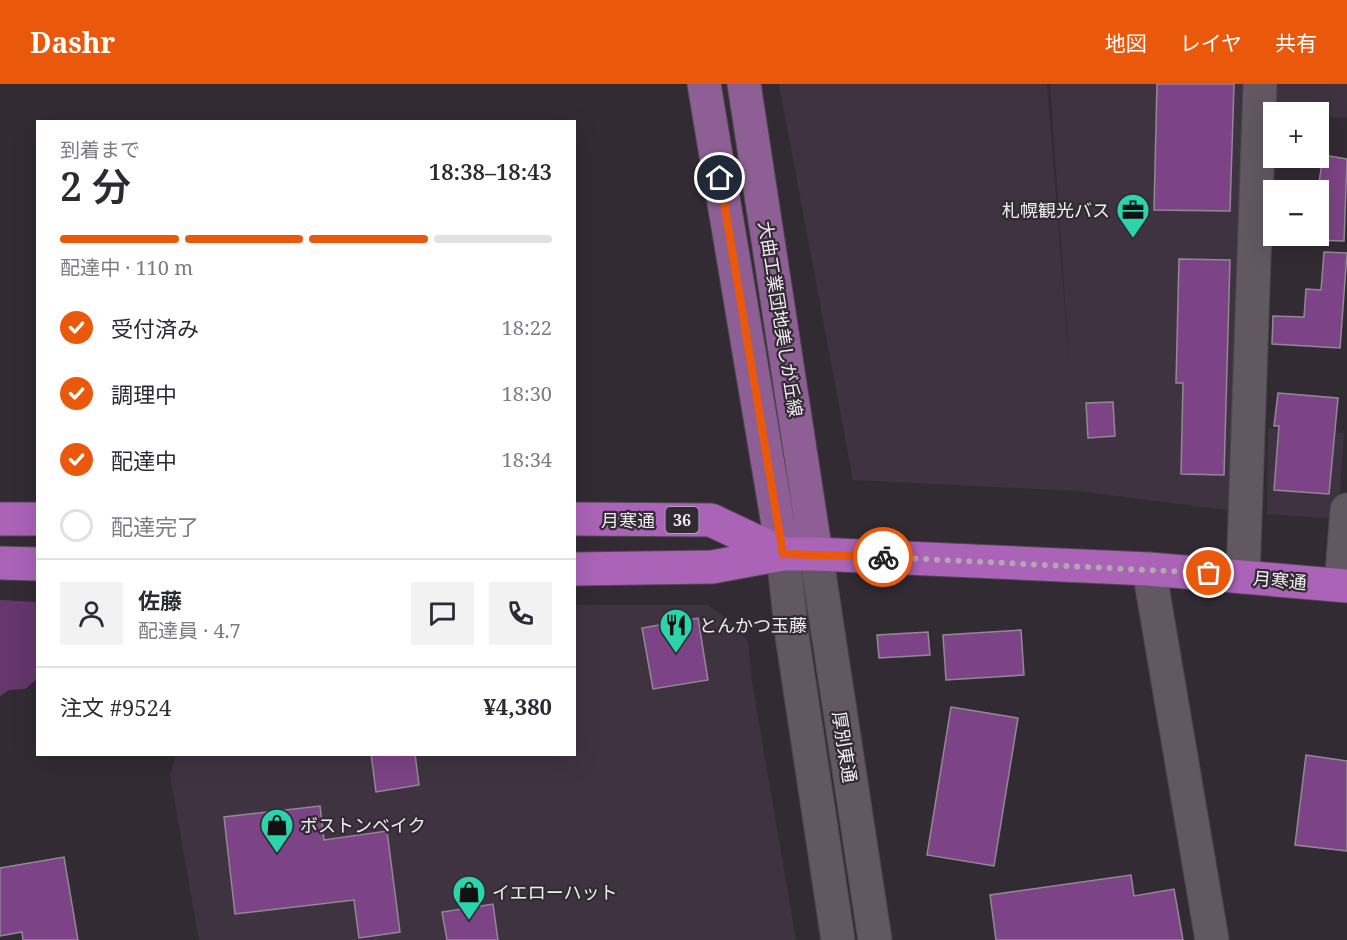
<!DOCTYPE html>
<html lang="ja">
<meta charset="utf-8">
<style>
:root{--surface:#fff;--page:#f2f2f3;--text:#2b2b33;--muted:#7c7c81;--line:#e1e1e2;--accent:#ea580c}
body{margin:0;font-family:"Noto Serif","Noto Sans JP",serif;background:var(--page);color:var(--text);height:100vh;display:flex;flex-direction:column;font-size:22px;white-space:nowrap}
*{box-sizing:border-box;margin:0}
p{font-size:20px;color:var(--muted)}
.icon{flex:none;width:33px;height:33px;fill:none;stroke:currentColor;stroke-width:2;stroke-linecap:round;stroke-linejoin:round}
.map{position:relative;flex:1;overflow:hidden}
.sheet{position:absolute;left:36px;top:36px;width:540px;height:636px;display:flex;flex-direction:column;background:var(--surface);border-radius:0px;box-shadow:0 6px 24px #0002}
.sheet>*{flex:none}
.tools{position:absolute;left:1263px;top:18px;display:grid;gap:12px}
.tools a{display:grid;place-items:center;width:66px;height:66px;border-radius:0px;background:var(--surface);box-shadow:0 6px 24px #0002;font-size:30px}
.pin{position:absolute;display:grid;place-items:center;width:51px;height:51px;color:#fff;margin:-26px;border:3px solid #fff;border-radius:50%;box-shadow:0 2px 6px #0007}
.courier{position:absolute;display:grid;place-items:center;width:60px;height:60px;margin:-30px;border:4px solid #ea580c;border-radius:50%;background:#fff;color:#222;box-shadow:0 2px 8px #0007}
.summary em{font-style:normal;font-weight:600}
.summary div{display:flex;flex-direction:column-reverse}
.summary{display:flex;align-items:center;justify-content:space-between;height:102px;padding:0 24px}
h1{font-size:39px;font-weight:600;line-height:45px}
.bar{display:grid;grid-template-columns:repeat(4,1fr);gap:9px 6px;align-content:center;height:72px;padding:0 24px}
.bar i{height:8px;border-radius:4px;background:var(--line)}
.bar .on{background:var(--accent)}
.bar p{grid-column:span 4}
.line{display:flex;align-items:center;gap:15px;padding:0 24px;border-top:2px solid var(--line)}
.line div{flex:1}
.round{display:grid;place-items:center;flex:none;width:63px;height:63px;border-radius:0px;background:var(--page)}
ol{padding:0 24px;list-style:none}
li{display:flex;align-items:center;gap:18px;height:66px}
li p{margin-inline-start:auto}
li .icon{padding:6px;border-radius:50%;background:var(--accent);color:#fff;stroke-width:4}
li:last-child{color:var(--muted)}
li i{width:33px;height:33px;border:3px solid var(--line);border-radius:50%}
header{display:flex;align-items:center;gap:36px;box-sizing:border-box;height:84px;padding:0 30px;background:var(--accent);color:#fff}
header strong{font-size:28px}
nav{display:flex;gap:33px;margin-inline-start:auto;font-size:21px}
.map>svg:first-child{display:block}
.built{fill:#3f3341}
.green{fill:#65376d}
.building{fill:#7c4386;stroke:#928994;stroke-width:1.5}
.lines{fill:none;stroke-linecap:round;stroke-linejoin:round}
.minor-casing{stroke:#4e474f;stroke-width:35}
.major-casing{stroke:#4e474f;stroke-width:35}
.highway-casing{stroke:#4e474f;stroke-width:35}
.minor{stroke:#615862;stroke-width:33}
.major{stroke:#8d5f95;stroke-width:33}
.highway{stroke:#aa63b7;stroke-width:33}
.done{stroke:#afa9af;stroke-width:6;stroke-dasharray:0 10.8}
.route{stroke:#ea580c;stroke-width:8}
.labels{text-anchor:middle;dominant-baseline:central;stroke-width:4.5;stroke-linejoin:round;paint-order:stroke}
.shield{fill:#322b33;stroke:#b8b3b9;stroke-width:1.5}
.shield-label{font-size:16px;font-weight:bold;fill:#f2edf2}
.poi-label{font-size:18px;fill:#f2edf2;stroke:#322b33;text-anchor:start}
.street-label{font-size:18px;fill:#f2edf2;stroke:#322b33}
</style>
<header>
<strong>Dashr</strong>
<nav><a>地図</a><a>レイヤ</a><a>共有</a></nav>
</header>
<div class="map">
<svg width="1347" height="856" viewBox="0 0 1347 856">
<rect width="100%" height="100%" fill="#322b33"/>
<path class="built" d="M 779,0 L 1047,0 L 1070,288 L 1050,0 L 1242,0 L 1234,427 L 1079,407 L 853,396 Z
M 1277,0 L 1347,0 L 1347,34 L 1319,33 L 1318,28 L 1276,28 Z
M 1268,344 L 1344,349 L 1338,435 L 1267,430 Z
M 575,521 L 708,521 L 731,538 L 748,557 L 752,598 L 796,856 L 199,856 L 170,691 L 176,671 L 574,670 Z"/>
<path class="green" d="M 0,516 L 37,518 L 38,594 L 25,605 L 9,606 L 0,612 Z"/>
<path class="building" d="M 1157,0 L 1234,0 L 1230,127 L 1154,126 Z
M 1323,71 L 1347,75 L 1344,157 L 1311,156 L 1312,152 L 1318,152 L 1318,106 Z
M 1324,168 L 1347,169 L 1340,264 L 1272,260 L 1273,232 L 1304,233 L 1306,205 L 1321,206 Z
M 1179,175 L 1230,176 L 1224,391 L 1181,390 L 1183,299 L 1176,299 Z
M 1278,309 L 1338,314 L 1329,410 L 1274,406 L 1279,342 L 1274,342 Z
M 1113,318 L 1115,352 L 1088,354 L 1086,319 Z
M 698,534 L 708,596 L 653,605 L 642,544 Z
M 1021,546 L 1024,591 L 946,596 L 943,551 Z
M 928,548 L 930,571 L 879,574 L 877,551 Z
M 951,623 L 1018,634 L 994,782 L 927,771 Z
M 371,670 L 415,670 L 419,701 L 376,708 Z
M 1306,671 L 1347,677 L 1347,767 L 1295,761 Z
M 320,722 L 324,756 L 387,747 L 400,848 L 359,854 L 354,816 L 235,830 L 224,733 Z
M 64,773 L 78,856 L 23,856 L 22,848 L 0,852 L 0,784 Z
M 1131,791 L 1134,812 L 1174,805 L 1183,856 L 996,856 L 990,811 Z
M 493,820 L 498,856 L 447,856 L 442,828 Z"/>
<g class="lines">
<g class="minor-casing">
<path id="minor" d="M 783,470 L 792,552 L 838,856
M 816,470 L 875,856
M 1149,485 L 1212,856
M 1243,493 L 1260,0
M 1341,501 L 1347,426"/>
</g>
<g class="major-casing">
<path id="major" d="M 704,0 L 783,470
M 744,0 L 816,470"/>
</g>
<g class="highway-casing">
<path id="highway" d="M 0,435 L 38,435
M 574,435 L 711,436 L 783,470
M 0,479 L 38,480
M 574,485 L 712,483 L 783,470 L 816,470 L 1149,485 L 1347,502"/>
</g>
<use href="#minor" class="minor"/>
<use href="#major" class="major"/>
<use href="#highway" class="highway"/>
</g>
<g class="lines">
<path class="done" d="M 883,473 L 1209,489"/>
<path class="route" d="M 720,94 L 783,470 L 883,473"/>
</g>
<defs>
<g id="office-pin" transform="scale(1.725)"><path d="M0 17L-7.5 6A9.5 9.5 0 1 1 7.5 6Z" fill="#2bd5ac" stroke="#322b33"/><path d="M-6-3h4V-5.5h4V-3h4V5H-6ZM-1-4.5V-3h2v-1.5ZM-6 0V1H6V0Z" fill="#111"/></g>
<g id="restaurant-pin" transform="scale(1.725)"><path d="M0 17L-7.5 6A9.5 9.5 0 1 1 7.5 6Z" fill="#2bd5ac" stroke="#322b33"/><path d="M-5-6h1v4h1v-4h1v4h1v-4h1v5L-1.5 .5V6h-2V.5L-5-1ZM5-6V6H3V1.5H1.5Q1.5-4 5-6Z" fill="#111"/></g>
<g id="shop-pin" transform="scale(1.725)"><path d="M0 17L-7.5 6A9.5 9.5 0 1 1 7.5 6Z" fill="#2bd5ac" stroke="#322b33"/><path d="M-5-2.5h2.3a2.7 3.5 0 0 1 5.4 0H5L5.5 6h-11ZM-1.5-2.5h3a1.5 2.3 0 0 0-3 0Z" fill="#111"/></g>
</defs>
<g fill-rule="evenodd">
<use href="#office-pin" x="1133" y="126"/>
<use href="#restaurant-pin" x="676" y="541"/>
<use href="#shop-pin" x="277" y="741"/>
<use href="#shop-pin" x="469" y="808"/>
</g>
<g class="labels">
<rect class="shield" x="665.5" y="423" width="33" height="26" rx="4.5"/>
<g class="shield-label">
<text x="682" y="436">36</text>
</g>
<g class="poi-label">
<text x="1110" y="126" text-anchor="end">札幌観光バス</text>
<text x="699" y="541">とんかつ玉藤</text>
<text x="300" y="741">ボストンベイク</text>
<text x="492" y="808">イエローハット</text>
</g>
<g class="street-label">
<text transform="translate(781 235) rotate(81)">大曲工業団地美しが丘線</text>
<text x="628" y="436">月寒通</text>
<text transform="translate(1280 496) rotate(5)">月寒通</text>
<text transform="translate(845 663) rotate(81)">厚別東通</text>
</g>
</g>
</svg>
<div class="tools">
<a>+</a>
<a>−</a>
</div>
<div class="pin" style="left:1209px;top:489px;background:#ea580c"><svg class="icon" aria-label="bag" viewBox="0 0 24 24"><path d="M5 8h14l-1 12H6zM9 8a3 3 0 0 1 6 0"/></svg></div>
<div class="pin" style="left:720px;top:94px;background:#1f2937"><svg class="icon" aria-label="home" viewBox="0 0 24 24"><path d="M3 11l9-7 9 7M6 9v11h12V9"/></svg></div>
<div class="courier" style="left:883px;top:473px"><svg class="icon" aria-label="bike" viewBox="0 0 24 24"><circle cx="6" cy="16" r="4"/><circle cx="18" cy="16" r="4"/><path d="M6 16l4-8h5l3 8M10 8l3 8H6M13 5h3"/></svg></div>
<section class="sheet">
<div class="summary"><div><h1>2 分</h1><p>到着まで</p></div><em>18:38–18:43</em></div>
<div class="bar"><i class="on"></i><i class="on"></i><i class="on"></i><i></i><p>配達中 · 110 m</p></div>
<ol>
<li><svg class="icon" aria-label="check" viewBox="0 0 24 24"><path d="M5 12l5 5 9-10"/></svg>受付済み<p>18:22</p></li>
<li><svg class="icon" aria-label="check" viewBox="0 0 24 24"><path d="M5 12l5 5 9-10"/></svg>調理中<p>18:30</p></li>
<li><svg class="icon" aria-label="check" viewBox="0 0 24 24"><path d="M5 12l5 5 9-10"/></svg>配達中<p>18:34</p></li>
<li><i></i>配達完了</li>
</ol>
<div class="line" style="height:108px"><a class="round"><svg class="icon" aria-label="person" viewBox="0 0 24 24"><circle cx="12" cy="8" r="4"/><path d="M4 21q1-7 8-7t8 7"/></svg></a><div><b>佐藤</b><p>配達員 · 4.7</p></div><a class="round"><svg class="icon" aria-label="chat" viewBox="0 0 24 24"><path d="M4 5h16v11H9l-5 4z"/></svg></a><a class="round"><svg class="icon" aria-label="phone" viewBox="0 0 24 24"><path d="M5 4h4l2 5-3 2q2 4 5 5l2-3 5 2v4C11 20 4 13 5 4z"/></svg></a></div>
<div class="line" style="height:78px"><div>注文 #9524</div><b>¥4,380</b></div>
</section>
</div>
